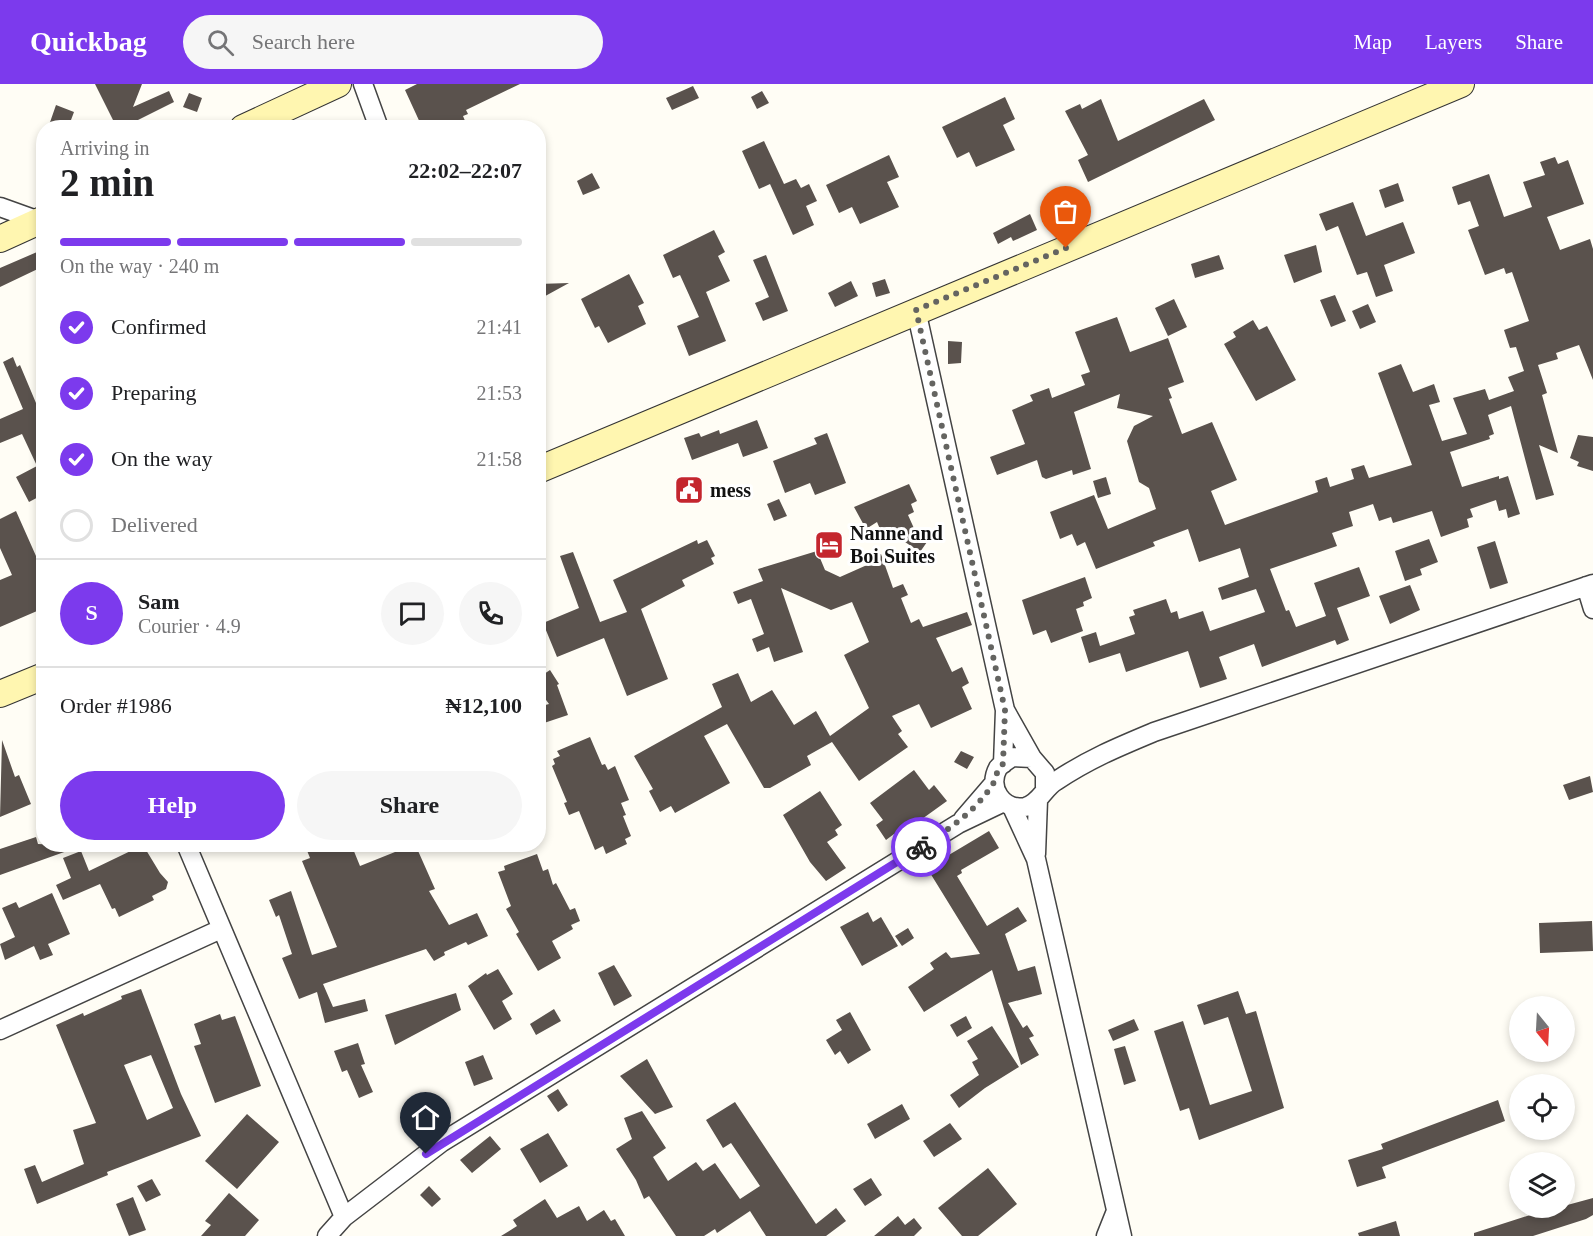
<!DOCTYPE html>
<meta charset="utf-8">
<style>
:root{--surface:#fff;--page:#f6f6f6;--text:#202124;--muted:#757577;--line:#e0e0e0;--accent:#7c3aed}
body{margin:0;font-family:"Times New Roman",serif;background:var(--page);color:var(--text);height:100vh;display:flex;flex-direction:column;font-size:22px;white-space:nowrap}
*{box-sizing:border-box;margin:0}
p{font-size:20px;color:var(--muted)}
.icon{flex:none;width:33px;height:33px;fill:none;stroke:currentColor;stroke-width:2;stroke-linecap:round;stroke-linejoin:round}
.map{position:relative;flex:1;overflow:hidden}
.drawer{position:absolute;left:36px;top:36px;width:510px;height:732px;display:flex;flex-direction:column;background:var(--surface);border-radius:24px;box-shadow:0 3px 9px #0003}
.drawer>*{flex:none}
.needle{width:39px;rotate:162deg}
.fabs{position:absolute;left:1509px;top:912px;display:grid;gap:12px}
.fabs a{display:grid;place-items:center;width:66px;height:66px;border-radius:50%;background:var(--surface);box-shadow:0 3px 9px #0003;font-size:30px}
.pin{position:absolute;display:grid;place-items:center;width:51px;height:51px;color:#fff;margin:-62px -26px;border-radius:50% 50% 50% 0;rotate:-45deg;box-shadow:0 0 6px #0007}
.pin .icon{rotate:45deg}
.courier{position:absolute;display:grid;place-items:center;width:60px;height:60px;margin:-30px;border:4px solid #7c3aed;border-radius:50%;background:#fff;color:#222;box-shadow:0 2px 8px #0007}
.summary em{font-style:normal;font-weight:700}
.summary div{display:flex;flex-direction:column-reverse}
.summary{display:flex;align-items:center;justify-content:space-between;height:102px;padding:0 24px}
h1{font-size:39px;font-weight:700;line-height:45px}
.bar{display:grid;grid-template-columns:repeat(4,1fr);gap:9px 6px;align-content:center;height:72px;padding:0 24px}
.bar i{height:8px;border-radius:4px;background:var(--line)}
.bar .selected{background:var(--accent)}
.bar p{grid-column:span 4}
.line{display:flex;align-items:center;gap:15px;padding:0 24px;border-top:2px solid var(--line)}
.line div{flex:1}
.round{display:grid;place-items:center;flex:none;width:63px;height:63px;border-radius:32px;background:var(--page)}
ol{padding:0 24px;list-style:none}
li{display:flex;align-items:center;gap:18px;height:66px}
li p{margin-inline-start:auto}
li .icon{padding:6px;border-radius:50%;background:var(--accent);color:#fff;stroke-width:4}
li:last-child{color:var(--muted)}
li i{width:33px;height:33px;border:3px solid var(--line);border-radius:50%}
.action{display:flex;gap:12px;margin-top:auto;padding:12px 24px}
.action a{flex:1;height:69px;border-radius:36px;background:var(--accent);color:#fff;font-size:24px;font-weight:700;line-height:69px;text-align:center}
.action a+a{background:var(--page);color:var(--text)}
header{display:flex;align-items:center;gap:36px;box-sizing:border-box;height:84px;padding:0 30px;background:var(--accent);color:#fff}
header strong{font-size:28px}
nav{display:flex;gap:33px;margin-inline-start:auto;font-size:21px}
.search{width:420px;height:54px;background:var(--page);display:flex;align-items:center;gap:15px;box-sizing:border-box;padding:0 21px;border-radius:33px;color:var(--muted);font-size:22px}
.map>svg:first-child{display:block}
.building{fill:#5a524d;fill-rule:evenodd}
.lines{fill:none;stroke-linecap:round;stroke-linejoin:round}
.street-casing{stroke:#444;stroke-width:21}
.secondary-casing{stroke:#333;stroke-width:28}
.street{stroke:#fff;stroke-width:18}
.secondary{stroke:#fff6b0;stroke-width:26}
.done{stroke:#646461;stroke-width:6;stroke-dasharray:0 10.8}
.route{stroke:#7c3aed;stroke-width:8}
.labels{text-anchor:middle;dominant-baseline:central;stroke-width:6;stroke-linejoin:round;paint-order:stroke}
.poi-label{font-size:20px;font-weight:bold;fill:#111;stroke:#fff;text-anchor:start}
</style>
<header>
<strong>Quickbag</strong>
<div class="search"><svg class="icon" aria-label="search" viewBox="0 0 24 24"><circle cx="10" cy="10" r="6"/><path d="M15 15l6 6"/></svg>Search here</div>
<nav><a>Map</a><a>Layers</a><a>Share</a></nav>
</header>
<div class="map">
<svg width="1593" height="1152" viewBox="0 0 1593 1152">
<rect width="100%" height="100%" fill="#fffdf5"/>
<path class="building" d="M 95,0 L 142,0 L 133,23 L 169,7 L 174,18 L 134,38 L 136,44 L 117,44 Z
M 417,0 L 520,0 L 466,26 L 468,30 L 463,32 L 468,44 L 422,43 L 405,6 Z
M 693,2 L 699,14 L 672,26 L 666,14 Z
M 762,7 L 769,19 L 757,25 L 751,13 Z
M 189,9 L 202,14 L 197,28 L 183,23 Z
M 1005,13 L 1015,35 L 1003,41 L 1015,66 L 976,83 L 969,68 L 957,74 L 942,43 Z
M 1101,15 L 1118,57 L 1204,15 L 1215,36 L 1088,98 L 1078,76 L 1088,71 L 1065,27 L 1080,20 L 1082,25 Z
M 56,21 L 74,28 L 68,44 L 48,44 Z
M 764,57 L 784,100 L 796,95 L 801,104 L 809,100 L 817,117 L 806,122 L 814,141 L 793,151 L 770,100 L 759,105 L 742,67 Z
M 889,71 L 899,93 L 887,98 L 899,123 L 860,140 L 852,123 L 839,129 L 826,101 Z
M 1555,73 L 1558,80 L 1568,76 L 1584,120 L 1547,133 L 1560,166 L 1590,155 L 1593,165 L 1593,296 L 1579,261 L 1556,269 L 1558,275 L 1538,281 L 1547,309 L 1542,311 L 1558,369 L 1539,361 L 1554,411 L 1536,416 L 1511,322 L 1488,331 L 1494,350 L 1489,352 L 1490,355 L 1450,368 L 1462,403 L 1499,392 L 1499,395 L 1508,392 L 1520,430 L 1508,434 L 1506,425 L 1499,427 L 1496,416 L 1470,425 L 1473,433 L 1467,435 L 1469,443 L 1441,453 L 1432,427 L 1393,439 L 1391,433 L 1379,437 L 1373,420 L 1349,428 L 1353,442 L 1332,449 L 1337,462 L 1270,485 L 1286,527 L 1289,526 L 1296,543 L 1326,532 L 1314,499 L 1359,483 L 1370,512 L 1337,524 L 1349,556 L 1337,561 L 1335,556 L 1262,583 L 1254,560 L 1219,573 L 1227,595 L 1200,604 L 1188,567 L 1126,588 L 1120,569 L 1089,579 L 1081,553 L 1096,548 L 1100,562 L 1135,550 L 1129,533 L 1135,531 L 1133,526 L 1166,515 L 1171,529 L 1177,527 L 1179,535 L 1203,527 L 1210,547 L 1265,528 L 1256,505 L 1222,516 L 1218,504 L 1249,493 L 1240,464 L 1199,478 L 1188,445 L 1153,458 L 1155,462 L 1096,485 L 1085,458 L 1077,462 L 1072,450 L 1060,455 L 1050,428 L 1094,411 L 1108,445 L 1156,425 L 1149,404 L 1139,398 L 1127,357 L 1134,342 L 1153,332 L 1117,324 L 1120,310 L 1074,328 L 1091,385 L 1073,391 L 1072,386 L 1046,395 L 1042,393 L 1037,376 L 997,391 L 990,373 L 1025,360 L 1012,326 L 1033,317 L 1030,311 L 1049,304 L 1052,314 L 1085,301 L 1081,291 L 1090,288 L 1075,248 L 1117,233 L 1130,268 L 1168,254 L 1184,298 L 1168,304 L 1172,314 L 1169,315 L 1182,350 L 1212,338 L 1237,396 L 1211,407 L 1225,441 L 1318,408 L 1315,397 L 1327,393 L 1330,403 L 1354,395 L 1351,385 L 1364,381 L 1369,394 L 1412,381 L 1378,289 L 1401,280 L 1413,308 L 1434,300 L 1440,318 L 1429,321 L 1442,357 L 1467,350 L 1453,314 L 1485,305 L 1489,316 L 1514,307 L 1508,293 L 1524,287 L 1516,263 L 1510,264 L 1504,246 L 1529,237 L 1512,188 L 1506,190 L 1504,184 L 1485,191 L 1468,146 L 1479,142 L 1470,117 L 1458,121 L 1452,103 L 1489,90 L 1504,133 L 1532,123 L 1523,98 L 1545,91 L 1540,78 Z
M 592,89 L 600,104 L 583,111 L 577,97 Z
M 1398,99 L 1404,117 L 1385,124 L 1379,106 Z
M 1353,118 L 1366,152 L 1403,138 L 1415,169 L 1384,181 L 1393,207 L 1376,213 L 1367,188 L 1357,191 L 1338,142 L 1326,147 L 1319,130 Z
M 1030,130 L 1037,146 L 1013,157 L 1011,153 L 998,160 L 993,149 Z
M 714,146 L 725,168 L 718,172 L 730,197 L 706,208 L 726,257 L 689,272 L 677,242 L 699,233 L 680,191 L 673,194 L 663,171 Z
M 1316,161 L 1322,188 L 1294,199 L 1284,171 Z
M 44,165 L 44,182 L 0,203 L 0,184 Z
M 766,171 L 788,227 L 763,237 L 755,219 L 769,213 L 753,176 Z
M 1219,171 L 1224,185 L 1195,194 L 1191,180 Z
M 629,190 L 644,219 L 638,222 L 646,240 L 608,259 L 599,242 L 595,244 L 581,215 Z
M 885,195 L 890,209 L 876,213 L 872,199 Z
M 851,197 L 858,212 L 835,223 L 828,209 Z
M 569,199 L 538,216 L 538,200 Z
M 1335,211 L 1346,237 L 1331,243 L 1320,216 Z
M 1174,215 L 1187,243 L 1168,252 L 1155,224 Z
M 1368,220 L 1376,238 L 1360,245 L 1352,227 Z
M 1253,236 L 1259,246 L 1267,242 L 1296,296 L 1256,317 L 1224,260 L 1236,253 L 1233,248 Z
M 948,257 L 962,258 L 961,279 L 948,280 Z
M 13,273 L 17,283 L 20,281 L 44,338 L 44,410 L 29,418 L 16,393 L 37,382 L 22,350 L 0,359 L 0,335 L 23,325 L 3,278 Z
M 757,336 L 768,364 L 743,373 L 738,359 L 692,376 L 684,354 L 699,349 L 701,353 L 719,346 L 720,350 Z
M 827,349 L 846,399 L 815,411 L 810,399 L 785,409 L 773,377 L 817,360 L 814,354 Z
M 1578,351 L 1593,353 L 1593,387 L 1577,382 L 1579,378 L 1570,374 Z
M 1106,393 L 1111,410 L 1098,414 L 1093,397 Z
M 909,400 L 917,417 L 911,420 L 914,428 L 908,431 L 917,451 L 927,458 L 920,468 L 896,452 L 885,457 L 877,438 L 866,445 L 854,423 Z
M 779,415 L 787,432 L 774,437 L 767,420 Z
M 16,427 L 44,490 L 44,524 L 0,543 L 0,496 L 12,491 L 0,464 L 0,435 Z
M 1429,455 L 1438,478 L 1420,485 L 1422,491 L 1405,497 L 1395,467 Z
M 697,456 L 698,460 L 707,456 L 715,472 L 711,474 L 714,480 L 682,496 L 685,502 L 641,525 L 668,595 L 627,612 L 604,554 L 557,573 L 543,539 L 579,524 L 560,472 L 573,468 L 600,538 L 627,528 L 613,496 Z
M 1495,457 L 1508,499 L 1490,505 L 1477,463 Z
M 817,467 L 825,486 L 840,493 L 867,481 L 865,476 L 881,470 L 893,504 L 903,500 L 908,511 L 901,514 L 911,539 L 919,535 L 923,543 L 967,528 L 972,541 L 936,554 L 952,588 L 962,583 L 969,599 L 962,603 L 972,625 L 931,644 L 919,620 L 892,632 L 902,647 L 898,650 L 908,663 L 859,697 L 832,658 L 807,672 L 811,681 L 770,704 L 764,704 L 727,640 L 704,652 L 730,699 L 675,729 L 671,722 L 660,728 L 649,707 L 653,705 L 634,672 L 722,623 L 712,600 L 738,589 L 751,618 L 772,606 L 794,641 L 816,627 L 830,652 L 869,624 L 844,571 L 869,558 L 852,518 L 831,526 L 781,504 L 803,568 L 774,578 L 769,563 L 757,568 L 752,555 L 764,550 L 751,515 L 738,520 L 733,508 L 763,497 L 758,485 Z
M 1085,493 L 1092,514 L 1083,518 L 1084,522 L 1076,525 L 1083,547 L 1051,559 L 1046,546 L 1033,551 L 1022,516 Z
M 1410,501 L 1420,526 L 1390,540 L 1379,512 Z
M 550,586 L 559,600 L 557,601 L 568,631 L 538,641 L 538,623 L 549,620 L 538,605 L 538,594 Z
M 590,653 L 602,681 L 605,680 L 608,686 L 615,682 L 629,716 L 621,719 L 626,731 L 623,732 L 631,752 L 625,755 L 627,760 L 606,770 L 603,762 L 595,766 L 579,727 L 569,731 L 564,719 L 567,718 L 552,682 L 555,680 L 553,675 L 560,672 L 557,667 Z
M 2,656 L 15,693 L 19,691 L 31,720 L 0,733 Z
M 961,667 L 974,673 L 967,685 L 954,678 Z
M 914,686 L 929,706 L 934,701 L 947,717 L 897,753 L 894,750 L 886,756 L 876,741 L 883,736 L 870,719 Z
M 1590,692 L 1593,708 L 1569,716 L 1563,701 Z
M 820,707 L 842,741 L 835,746 L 838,751 L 827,758 L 846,784 L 826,797 L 810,778 L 783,731 Z
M 989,747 L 999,764 L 961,786 L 962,789 L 957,792 L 987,842 L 1018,823 L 1027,837 L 1005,850 L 1018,887 L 1035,882 L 1042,910 L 1008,919 L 1023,944 L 1027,941 L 1034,952 L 1029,954 L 1039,971 L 1021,981 L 992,886 L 924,928 L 908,903 L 934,885 L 930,879 L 946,868 L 951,874 L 980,870 L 927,784 Z
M 36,753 L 38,760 L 81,762 L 0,791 L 0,765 Z
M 315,760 L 351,760 L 360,782 L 415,760 L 435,805 L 429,807 L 449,841 L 477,829 L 488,852 L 468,861 L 466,858 L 444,868 L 445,871 L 434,877 L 426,865 L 323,900 L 333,923 L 365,915 L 368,927 L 325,939 L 317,908 L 299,915 L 282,874 L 292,870 L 279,831 L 276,833 L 269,816 L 291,807 L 312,871 L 337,863 L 302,777 L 310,774 L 306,764 Z
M 143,761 L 160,789 L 168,798 L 166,805 L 152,812 L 154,816 L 119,833 L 115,824 L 112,825 L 100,800 L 63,816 L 56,801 L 71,794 L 63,774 L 81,767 L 89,787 Z
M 537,770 L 543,787 L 548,785 L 553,801 L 556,799 L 570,826 L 575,824 L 580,837 L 571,841 L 573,845 L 552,857 L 561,874 L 538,887 L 516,850 L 519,848 L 506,825 L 511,822 L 498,788 L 505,786 L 504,782 Z
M 52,809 L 70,850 L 48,860 L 53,871 L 40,876 L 34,862 L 5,876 L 0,860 L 15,853 L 2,824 L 16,818 L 19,824 Z
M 868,828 L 873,838 L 881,833 L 898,862 L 862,882 L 840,843 Z
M 1592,837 L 1593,867 L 1540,869 L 1539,839 Z
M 908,844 L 914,854 L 902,862 L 895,852 Z
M 614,881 L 632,912 L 614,922 L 598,889 Z
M 498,885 L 513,910 L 502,917 L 512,935 L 494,946 L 468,902 L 486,889 L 487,891 Z
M 141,905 L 181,1010 L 201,1052 L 107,1088 L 108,1091 L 37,1120 L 24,1085 L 35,1081 L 42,1098 L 84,1080 L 73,1046 L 96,1039 L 56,941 L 83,929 L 84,932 L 122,915 L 121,912 ZM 151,971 L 173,1024 L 147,1036 L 124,981 Z
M 1238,907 L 1246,930 L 1256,927 L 1284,1024 L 1199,1056 L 1189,1024 L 1180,1027 L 1154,947 L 1183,937 L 1210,1021 L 1252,1007 L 1228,933 L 1204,941 L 1197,921 Z
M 456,909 L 461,926 L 395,961 L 385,931 Z
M 554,925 L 561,937 L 536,951 L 530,940 Z
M 850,928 L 871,966 L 848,980 L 840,967 L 835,971 L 826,956 L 842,946 L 836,936 Z
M 220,930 L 222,936 L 235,932 L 261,1002 L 215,1019 L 194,962 L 201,960 L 194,940 Z
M 966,932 L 972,944 L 957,953 L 950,941 Z
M 1134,935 L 1139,946 L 1113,957 L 1108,946 Z
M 992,942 L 1019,983 L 985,1004 L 959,1024 L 950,1011 L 979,991 L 972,978 L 978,975 L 967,957 Z
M 358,959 L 365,980 L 361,981 L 373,1008 L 359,1014 L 347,986 L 342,988 L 334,967 Z
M 1125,962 L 1136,997 L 1124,1001 L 1114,965 Z
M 483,971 L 493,995 L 474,1002 L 465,978 Z
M 647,975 L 673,1023 L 655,1030 L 620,992 Z
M 558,1005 L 568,1021 L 558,1028 L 547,1012 Z
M 1498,1016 L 1505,1037 L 1382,1083 L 1386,1094 L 1357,1103 L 1348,1076 L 1383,1065 L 1381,1060 Z
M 735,1018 L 816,1140 L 836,1124 L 846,1137 L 826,1152 L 766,1152 L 750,1127 L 717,1149 L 715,1145 L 704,1152 L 676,1152 L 649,1112 L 644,1115 L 636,1096 L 616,1065 L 632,1055 L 624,1034 L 642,1027 L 666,1064 L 653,1073 L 668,1097 L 696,1078 L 703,1087 L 715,1079 L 740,1115 L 760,1102 L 731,1059 L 723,1064 L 706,1036 Z
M 902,1020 L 910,1035 L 875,1055 L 867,1040 Z
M 247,1030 L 279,1058 L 237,1105 L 205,1077 Z
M 950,1039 L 962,1055 L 934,1073 L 923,1057 Z
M 548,1049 L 568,1082 L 540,1099 L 520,1065 Z
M 490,1052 L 501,1065 L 472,1089 L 460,1076 Z
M 988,1084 L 1017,1120 L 978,1152 L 962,1152 L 938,1124 Z
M 871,1094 L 882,1111 L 865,1122 L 853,1105 Z
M 152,1095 L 161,1111 L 146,1118 L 137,1102 Z
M 429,1102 L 441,1115 L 432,1123 L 420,1111 Z
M 229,1109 L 259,1136 L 245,1152 L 201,1152 L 211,1141 L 205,1137 Z
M 133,1113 L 146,1146 L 129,1152 L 116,1120 Z
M 1593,1114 L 1593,1131 L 1586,1135 L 1533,1152 L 1474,1152 L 1474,1149 L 1527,1132 Z
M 545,1115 L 557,1134 L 579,1122 L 587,1137 L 604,1126 L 611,1137 L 615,1135 L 625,1152 L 501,1152 L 517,1142 L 513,1136 Z
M 898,1132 L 905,1141 L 914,1134 L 922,1144 L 914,1152 L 874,1152 Z
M 1396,1137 L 1400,1152 L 1359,1152 L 1358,1149 Z"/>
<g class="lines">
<g class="street-casing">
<path id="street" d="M 363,0 L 379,44
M 0,123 L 39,137
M 916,226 L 1005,626 L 1003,680
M 1586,502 L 1593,525
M 1005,626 L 1032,674
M 1045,703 L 1045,689 L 1032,674 L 1012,673 C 1008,676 1001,680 998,684 C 987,704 1003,727 1025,723 C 1039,720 1044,704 1056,697 C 1089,675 1118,663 1154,648 L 1593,500
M 1012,723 L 1036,775 L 1122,1152
M 963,735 L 994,699
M 186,760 L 344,1133
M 1036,770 L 1038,716
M 0,946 L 221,845
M 327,1152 L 344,1133 L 442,1058 L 958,740 L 1004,718
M 1106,1152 L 1116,1127"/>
</g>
<g class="secondary-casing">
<path id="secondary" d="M 243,44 L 338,0
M 0,155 L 44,135
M 538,386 L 1461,0
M 0,610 L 44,592"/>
</g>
<use href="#street" class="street"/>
<use href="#secondary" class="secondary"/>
</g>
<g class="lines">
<path class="done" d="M 921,763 C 948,746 975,728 993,700 C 997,693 996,685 1003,680 L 1005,626 L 916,226 L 1066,164"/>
<path class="route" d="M 426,1070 L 921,763"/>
</g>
<defs>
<g id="civic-square" transform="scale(1.5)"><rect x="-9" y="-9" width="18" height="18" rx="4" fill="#c4262e" stroke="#fff"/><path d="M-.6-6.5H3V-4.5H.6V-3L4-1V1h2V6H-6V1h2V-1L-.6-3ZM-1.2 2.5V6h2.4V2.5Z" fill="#fff"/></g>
<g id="hotel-square" transform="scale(1.5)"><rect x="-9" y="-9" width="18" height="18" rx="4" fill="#c4262e" stroke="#fff"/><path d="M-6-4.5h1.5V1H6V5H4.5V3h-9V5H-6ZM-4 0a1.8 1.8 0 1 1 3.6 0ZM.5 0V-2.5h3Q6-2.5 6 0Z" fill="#fff"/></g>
</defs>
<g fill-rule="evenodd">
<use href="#civic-square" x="689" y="406"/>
<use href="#hotel-square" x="829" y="461"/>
</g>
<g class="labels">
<g class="poi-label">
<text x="710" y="406">mess</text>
<text x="850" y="449">Nanne and<tspan x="850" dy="23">Boi Suites</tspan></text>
</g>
</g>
</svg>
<div class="fabs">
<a><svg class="needle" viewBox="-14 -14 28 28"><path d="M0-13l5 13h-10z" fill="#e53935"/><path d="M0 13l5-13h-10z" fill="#757577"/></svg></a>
<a><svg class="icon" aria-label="locate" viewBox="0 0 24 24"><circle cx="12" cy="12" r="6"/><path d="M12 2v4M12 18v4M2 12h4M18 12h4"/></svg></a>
<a><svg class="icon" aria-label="layers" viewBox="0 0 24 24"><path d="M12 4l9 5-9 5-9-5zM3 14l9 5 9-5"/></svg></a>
</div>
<div class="pin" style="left:1066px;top:164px;background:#ea580c"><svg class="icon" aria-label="bag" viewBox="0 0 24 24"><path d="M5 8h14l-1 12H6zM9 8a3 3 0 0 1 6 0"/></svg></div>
<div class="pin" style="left:426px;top:1070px;background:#1f2937"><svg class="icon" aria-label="home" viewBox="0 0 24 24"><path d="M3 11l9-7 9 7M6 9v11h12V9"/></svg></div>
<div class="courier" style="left:921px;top:763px"><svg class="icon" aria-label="bike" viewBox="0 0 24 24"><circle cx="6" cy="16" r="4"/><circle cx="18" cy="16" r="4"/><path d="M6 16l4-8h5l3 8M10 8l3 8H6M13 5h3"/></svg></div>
<section class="drawer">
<div class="summary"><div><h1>2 min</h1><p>Arriving in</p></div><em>22:02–22:07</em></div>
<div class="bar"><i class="selected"></i><i class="selected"></i><i class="selected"></i><i></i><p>On the way · 240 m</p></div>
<ol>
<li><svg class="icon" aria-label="check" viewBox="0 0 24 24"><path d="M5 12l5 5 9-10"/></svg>Confirmed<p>21:41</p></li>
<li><svg class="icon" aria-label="check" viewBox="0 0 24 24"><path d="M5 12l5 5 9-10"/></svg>Preparing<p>21:53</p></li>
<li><svg class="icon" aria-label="check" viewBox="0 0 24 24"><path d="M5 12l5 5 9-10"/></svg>On the way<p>21:58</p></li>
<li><i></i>Delivered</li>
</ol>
<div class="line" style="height:108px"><b class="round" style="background:var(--accent);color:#fff">S</b><div><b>Sam</b><p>Courier · 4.9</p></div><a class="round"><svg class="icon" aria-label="chat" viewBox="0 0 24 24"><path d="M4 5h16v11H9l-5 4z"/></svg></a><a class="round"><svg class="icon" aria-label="phone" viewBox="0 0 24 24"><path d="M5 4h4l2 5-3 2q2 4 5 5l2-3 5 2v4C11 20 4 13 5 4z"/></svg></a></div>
<div class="line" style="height:78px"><div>Order #1986</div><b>₦12,100</b></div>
<div class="action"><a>Help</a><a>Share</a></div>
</section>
</div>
